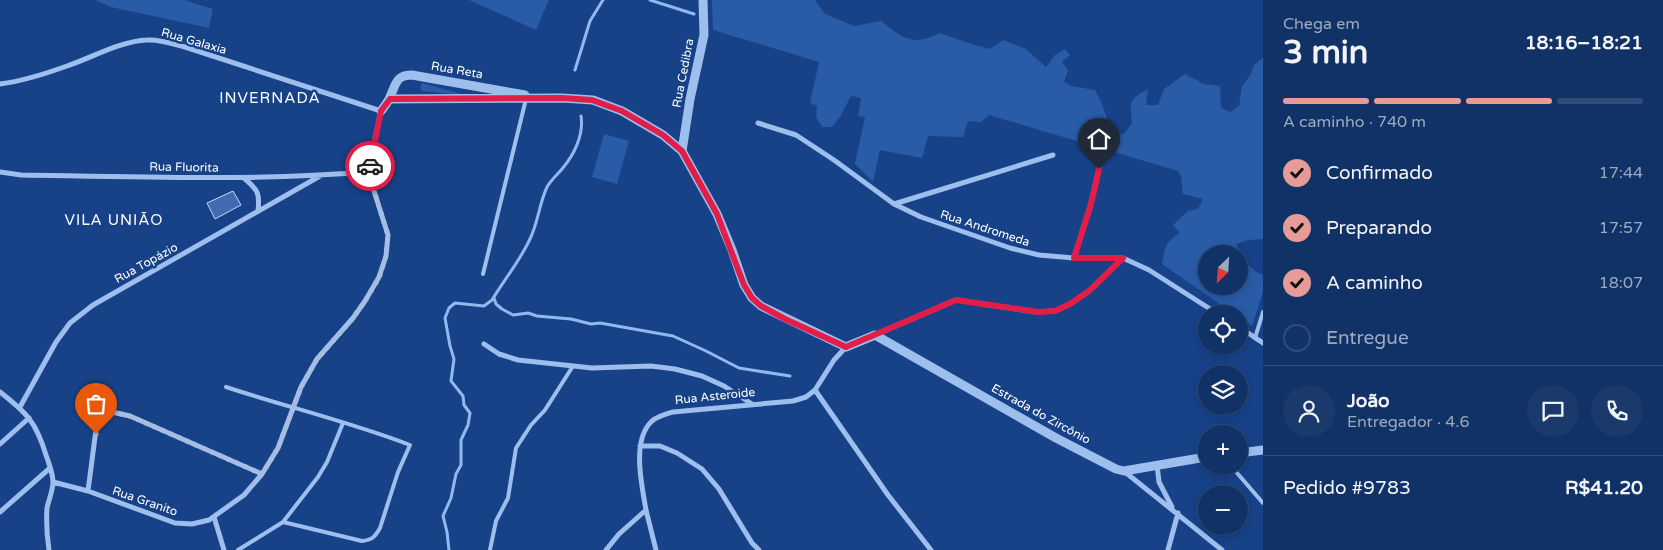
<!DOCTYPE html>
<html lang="pt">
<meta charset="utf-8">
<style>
:root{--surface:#113266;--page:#1a3a6c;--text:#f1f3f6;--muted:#9caabf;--line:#304d7a;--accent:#e69b98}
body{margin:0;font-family:"Varela Round",sans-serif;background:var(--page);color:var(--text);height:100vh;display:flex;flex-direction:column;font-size:19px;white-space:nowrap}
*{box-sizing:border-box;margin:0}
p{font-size:16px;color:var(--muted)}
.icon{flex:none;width:28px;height:28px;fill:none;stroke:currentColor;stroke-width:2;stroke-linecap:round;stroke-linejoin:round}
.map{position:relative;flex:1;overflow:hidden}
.side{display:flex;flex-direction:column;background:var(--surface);width:400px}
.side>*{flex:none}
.needle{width:32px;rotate:205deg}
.buttons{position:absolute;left:1198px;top:245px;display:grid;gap:10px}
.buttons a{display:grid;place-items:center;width:50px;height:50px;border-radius:50%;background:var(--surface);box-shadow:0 2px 8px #0003,0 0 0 1px var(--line);font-size:25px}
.pin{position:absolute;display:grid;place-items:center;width:42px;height:42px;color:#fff;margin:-51px -21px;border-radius:50% 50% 50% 0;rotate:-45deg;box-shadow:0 0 5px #0007}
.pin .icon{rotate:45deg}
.courier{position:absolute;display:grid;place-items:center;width:50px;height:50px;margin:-25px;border:4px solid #e11d48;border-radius:50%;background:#fff;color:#222;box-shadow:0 1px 6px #0007}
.head em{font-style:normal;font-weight:800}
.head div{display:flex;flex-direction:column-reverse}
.head{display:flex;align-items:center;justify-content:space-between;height:85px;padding:0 20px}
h1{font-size:32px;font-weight:800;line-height:38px}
.bar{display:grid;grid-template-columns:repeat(4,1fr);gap:8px 5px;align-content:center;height:60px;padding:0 20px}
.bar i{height:6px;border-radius:4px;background:var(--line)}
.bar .active{background:var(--accent)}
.bar p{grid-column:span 4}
.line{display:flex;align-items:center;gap:12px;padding:0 20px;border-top:1px solid var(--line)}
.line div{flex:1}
.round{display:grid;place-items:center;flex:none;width:52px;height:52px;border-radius:26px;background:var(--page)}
ol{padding:0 20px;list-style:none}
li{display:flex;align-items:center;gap:15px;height:55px}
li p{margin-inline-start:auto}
li .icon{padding:5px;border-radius:50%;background:var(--accent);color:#111;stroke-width:4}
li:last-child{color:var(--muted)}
li i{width:28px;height:28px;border:2px solid var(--line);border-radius:50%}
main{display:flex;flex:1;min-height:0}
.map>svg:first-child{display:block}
.green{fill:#295ba7;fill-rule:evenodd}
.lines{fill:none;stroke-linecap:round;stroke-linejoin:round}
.stream{stroke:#90b8f1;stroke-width:3}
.building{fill:#3f6cb2;stroke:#c4d9fa}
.service{stroke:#9ebeee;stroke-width:4}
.minor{stroke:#9ebeee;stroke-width:5}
.tertiary{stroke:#9ebeee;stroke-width:9}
.done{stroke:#aebdd5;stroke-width:5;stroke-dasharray:0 9}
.route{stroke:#e11d48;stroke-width:6}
.labels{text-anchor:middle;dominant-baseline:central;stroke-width:5;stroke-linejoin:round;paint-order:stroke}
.street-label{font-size:12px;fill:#fff;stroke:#174288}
.quarter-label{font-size:15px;letter-spacing:1px;fill:#fff;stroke:#174288}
</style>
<main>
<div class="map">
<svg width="1263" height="550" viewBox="0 0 1263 550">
<rect width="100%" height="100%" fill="#174288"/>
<path class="green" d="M 95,0 L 184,0 L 213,9 L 209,28 L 111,7 Z
M 469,0 L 549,0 L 536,30 Z
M 712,0 L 815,0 L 825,14 L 854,26 L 881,21 C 903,38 912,47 940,33 L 971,44 L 990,49 L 1003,40 L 1026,49 L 1046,67 L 1055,55 L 1065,49 L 1070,55 L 1062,62 L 1068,70 L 1064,82 L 1071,86 L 1095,90 L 1103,106 L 1111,133 L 1124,134 L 1132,123 C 1130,102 1128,100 1148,89 L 1146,105 L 1158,105 L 1164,89 L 1185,74 L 1204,84 L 1220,86 L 1221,108 L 1230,112 L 1239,106 L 1242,86 L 1250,76 L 1254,65 L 1263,58 L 1263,239 L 1249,240 L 1236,244 C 1242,257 1249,270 1263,275 L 1263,292 L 1252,326 L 1239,317 L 1239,314 L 1234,314 L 1162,264 C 1165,249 1165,241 1180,233 L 1173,225 L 1188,211 L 1198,209 L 1203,199 L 1183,194 L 1181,176 L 1178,171 L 989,115 L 981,122 L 968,121 L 963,137 L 928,136 L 922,158 L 880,150 L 873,182 L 855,164 L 865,117 L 858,116 L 861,98 L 851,96 L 840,117 L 832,127 L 822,127 L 816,117 L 817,106 L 810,103 L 819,62 L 713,30 ZM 1206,254 L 1239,254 L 1239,286 L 1206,286 Z
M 422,83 L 469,96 L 422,91 L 420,88 Z
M 604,134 L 629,141 L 617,184 L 592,177 Z"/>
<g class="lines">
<path class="stream" d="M 650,0 L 694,14
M 575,70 L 590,21 L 603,0
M 494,298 L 496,304 L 502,309 L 513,315 L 528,313 L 537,316 L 571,319 L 591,324 L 600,323 L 673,336 L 706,351 L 739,368 L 790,376
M 449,550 L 447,532 L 443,516 L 451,498 L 456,474 L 461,465 L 461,440 L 468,425 L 470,413 L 464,405 L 463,396 L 451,381 L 454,359 L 450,346 L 445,318 L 449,308 L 455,303 L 484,306 L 492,300 C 504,280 519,262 529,241 C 538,224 539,204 547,187 C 551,180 557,175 562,169 C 574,155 584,135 581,116"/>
</g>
<path class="building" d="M 233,191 L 241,205 L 215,219 L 207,203 Z"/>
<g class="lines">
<path class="service" d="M 483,274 L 526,99
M 1255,338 L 1263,312
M 226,387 C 287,407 350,422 410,445 L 398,472 L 380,528 C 375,537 372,540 362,541 L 283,522
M 1231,466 L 1263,503
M 238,550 L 283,522 L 318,477 L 327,462 L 343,423
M 490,550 L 496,521 L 508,498 L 516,448 L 531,425 L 545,410 L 573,366"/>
<path class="minor" d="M 0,84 C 23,81 45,74 67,66 C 91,58 121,41 147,40 C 160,39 173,44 185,47 L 381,111 L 368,172 L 388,235 L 386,256 L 379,277 L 365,301 L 353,318 L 317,359 L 301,387 L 278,448 L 262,474 L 244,495 L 209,520 L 192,524 L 175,523 L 88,491 L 53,482
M 758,123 L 796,135 L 834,160 L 894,204 L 921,217 L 1010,248 L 1039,255 L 1074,258 L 1123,258 L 1149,270 L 1218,314
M 0,172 L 21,175 C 137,177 253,181 368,172
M 244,178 C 258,190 260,193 258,211
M 894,204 L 1053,155
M 1074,258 L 1091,203 L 1099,169
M 1239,327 L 1263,343
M 875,335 L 956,300 L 1037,312 L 1055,311 L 1070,304 L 1089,291 L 1123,258
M 484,344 L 499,354 L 518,360 L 592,368 L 651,366 L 675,369 L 702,376 L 724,386 L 752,404
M 815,390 L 888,495 L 931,550
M 0,392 C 27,413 36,422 46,455 C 49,464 53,473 53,482 C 53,490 49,499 47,508 C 46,522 47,536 49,550
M 20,407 L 56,342 L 70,323 L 93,305 L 320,176
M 0,444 L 29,418
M 640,446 L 660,446 L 677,453 L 702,469 L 719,489 L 752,543 L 759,550
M 1157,465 L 1159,482 L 1172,507
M 1125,472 L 1222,550
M 88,491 L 98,414 L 103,410 L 130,416 L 262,474
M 646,510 L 656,550
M 0,512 L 50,468
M 214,517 L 224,550
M 606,550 L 619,534 L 646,510 C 642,486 631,440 652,421 C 658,416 666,414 673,412 L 793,401 L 806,397 L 815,390 L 834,360 L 846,347
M 1168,550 L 1178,513"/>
<path class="tertiary" d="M 390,99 L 562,98 L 593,100 L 622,111 L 663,135 L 682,151 L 717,214 L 732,250 L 744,285 L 752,298 L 761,306 L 846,347 L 875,335 L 1056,438 L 1116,469 L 1124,471 L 1206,457
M 381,111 C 384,107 388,102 390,97 C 396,84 396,75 412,75 L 525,95
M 682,151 L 690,99 L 704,35 L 703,0
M 1239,453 L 1263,450"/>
</g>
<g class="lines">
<path class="done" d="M 96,434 L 98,414 L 103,410 L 130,416 L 262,474 L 278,448 L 301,387 L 317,359 L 353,318 L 365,301 L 379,278 L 386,256 L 388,235 L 368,172 L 370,166"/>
<path class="route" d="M 370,166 L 381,111 L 390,99 L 562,98 L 592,100 L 622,111 L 663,135 L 682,151 L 717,214 L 744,285 L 752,298 L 761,306 L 785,319 L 846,347 L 956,300 L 1038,312 L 1055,311 L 1070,304 L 1089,291 L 1123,258 L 1074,258 L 1091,204 L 1099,169"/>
</g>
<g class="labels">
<g class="street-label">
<text transform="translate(194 41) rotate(16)">Rua Galaxia</text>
<text transform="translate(457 70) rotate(10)">Rua Reta</text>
<text transform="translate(683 73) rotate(-79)">Rua Cedibra</text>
<text transform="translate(184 167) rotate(1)">Rua Fluorita</text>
<text transform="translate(985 228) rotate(18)">Rua Andromeda</text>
<text transform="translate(146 263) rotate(-29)">Rua Topázio</text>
<text transform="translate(715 396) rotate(-6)">Rua Asteroide</text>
<text transform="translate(1041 414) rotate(29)">Estrada do Zircônio</text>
<text transform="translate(145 501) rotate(19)">Rua Granito</text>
</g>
<g class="quarter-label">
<text x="270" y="98">INVERNADA</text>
<text x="114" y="220">VILA UNIÃO</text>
</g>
</g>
</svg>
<div class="buttons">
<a><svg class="needle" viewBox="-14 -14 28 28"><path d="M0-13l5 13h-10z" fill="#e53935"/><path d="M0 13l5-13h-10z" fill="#9caabf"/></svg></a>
<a><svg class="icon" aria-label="locate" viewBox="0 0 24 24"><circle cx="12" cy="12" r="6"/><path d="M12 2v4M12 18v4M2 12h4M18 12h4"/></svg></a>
<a><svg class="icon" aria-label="layers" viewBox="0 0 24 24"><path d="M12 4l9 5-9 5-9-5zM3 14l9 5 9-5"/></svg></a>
<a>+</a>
<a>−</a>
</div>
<div class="pin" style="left:96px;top:434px;background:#ea580c"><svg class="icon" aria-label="bag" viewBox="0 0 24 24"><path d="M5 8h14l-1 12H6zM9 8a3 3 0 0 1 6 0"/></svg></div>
<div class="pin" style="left:1099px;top:169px;background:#1f2937"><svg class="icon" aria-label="home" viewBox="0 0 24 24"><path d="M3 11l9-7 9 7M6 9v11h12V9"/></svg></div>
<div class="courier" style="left:370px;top:166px"><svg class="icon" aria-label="car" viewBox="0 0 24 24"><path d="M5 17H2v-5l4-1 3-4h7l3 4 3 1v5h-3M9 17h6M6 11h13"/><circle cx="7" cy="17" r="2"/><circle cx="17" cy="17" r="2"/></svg></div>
</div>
<section class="side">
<div class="head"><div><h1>3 min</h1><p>Chega em</p></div><em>18:16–18:21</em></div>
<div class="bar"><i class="active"></i><i class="active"></i><i class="active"></i><i></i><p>A caminho · 740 m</p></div>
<ol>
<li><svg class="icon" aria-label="check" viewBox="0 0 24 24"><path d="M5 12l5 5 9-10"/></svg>Confirmado<p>17:44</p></li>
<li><svg class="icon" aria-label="check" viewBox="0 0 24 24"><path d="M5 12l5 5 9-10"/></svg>Preparando<p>17:57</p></li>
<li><svg class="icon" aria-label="check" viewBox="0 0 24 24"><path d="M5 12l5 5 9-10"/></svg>A caminho<p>18:07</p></li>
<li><i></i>Entregue</li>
</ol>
<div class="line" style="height:90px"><a class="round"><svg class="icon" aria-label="person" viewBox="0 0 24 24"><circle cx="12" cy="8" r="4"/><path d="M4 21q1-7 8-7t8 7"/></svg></a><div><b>João</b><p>Entregador · 4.6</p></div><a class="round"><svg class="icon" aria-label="chat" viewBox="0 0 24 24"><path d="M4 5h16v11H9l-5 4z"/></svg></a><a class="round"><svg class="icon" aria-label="phone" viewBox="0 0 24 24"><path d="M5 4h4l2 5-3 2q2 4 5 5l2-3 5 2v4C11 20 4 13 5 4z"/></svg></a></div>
<div class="line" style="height:65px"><div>Pedido #9783</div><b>R$41.20</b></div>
</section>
</main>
